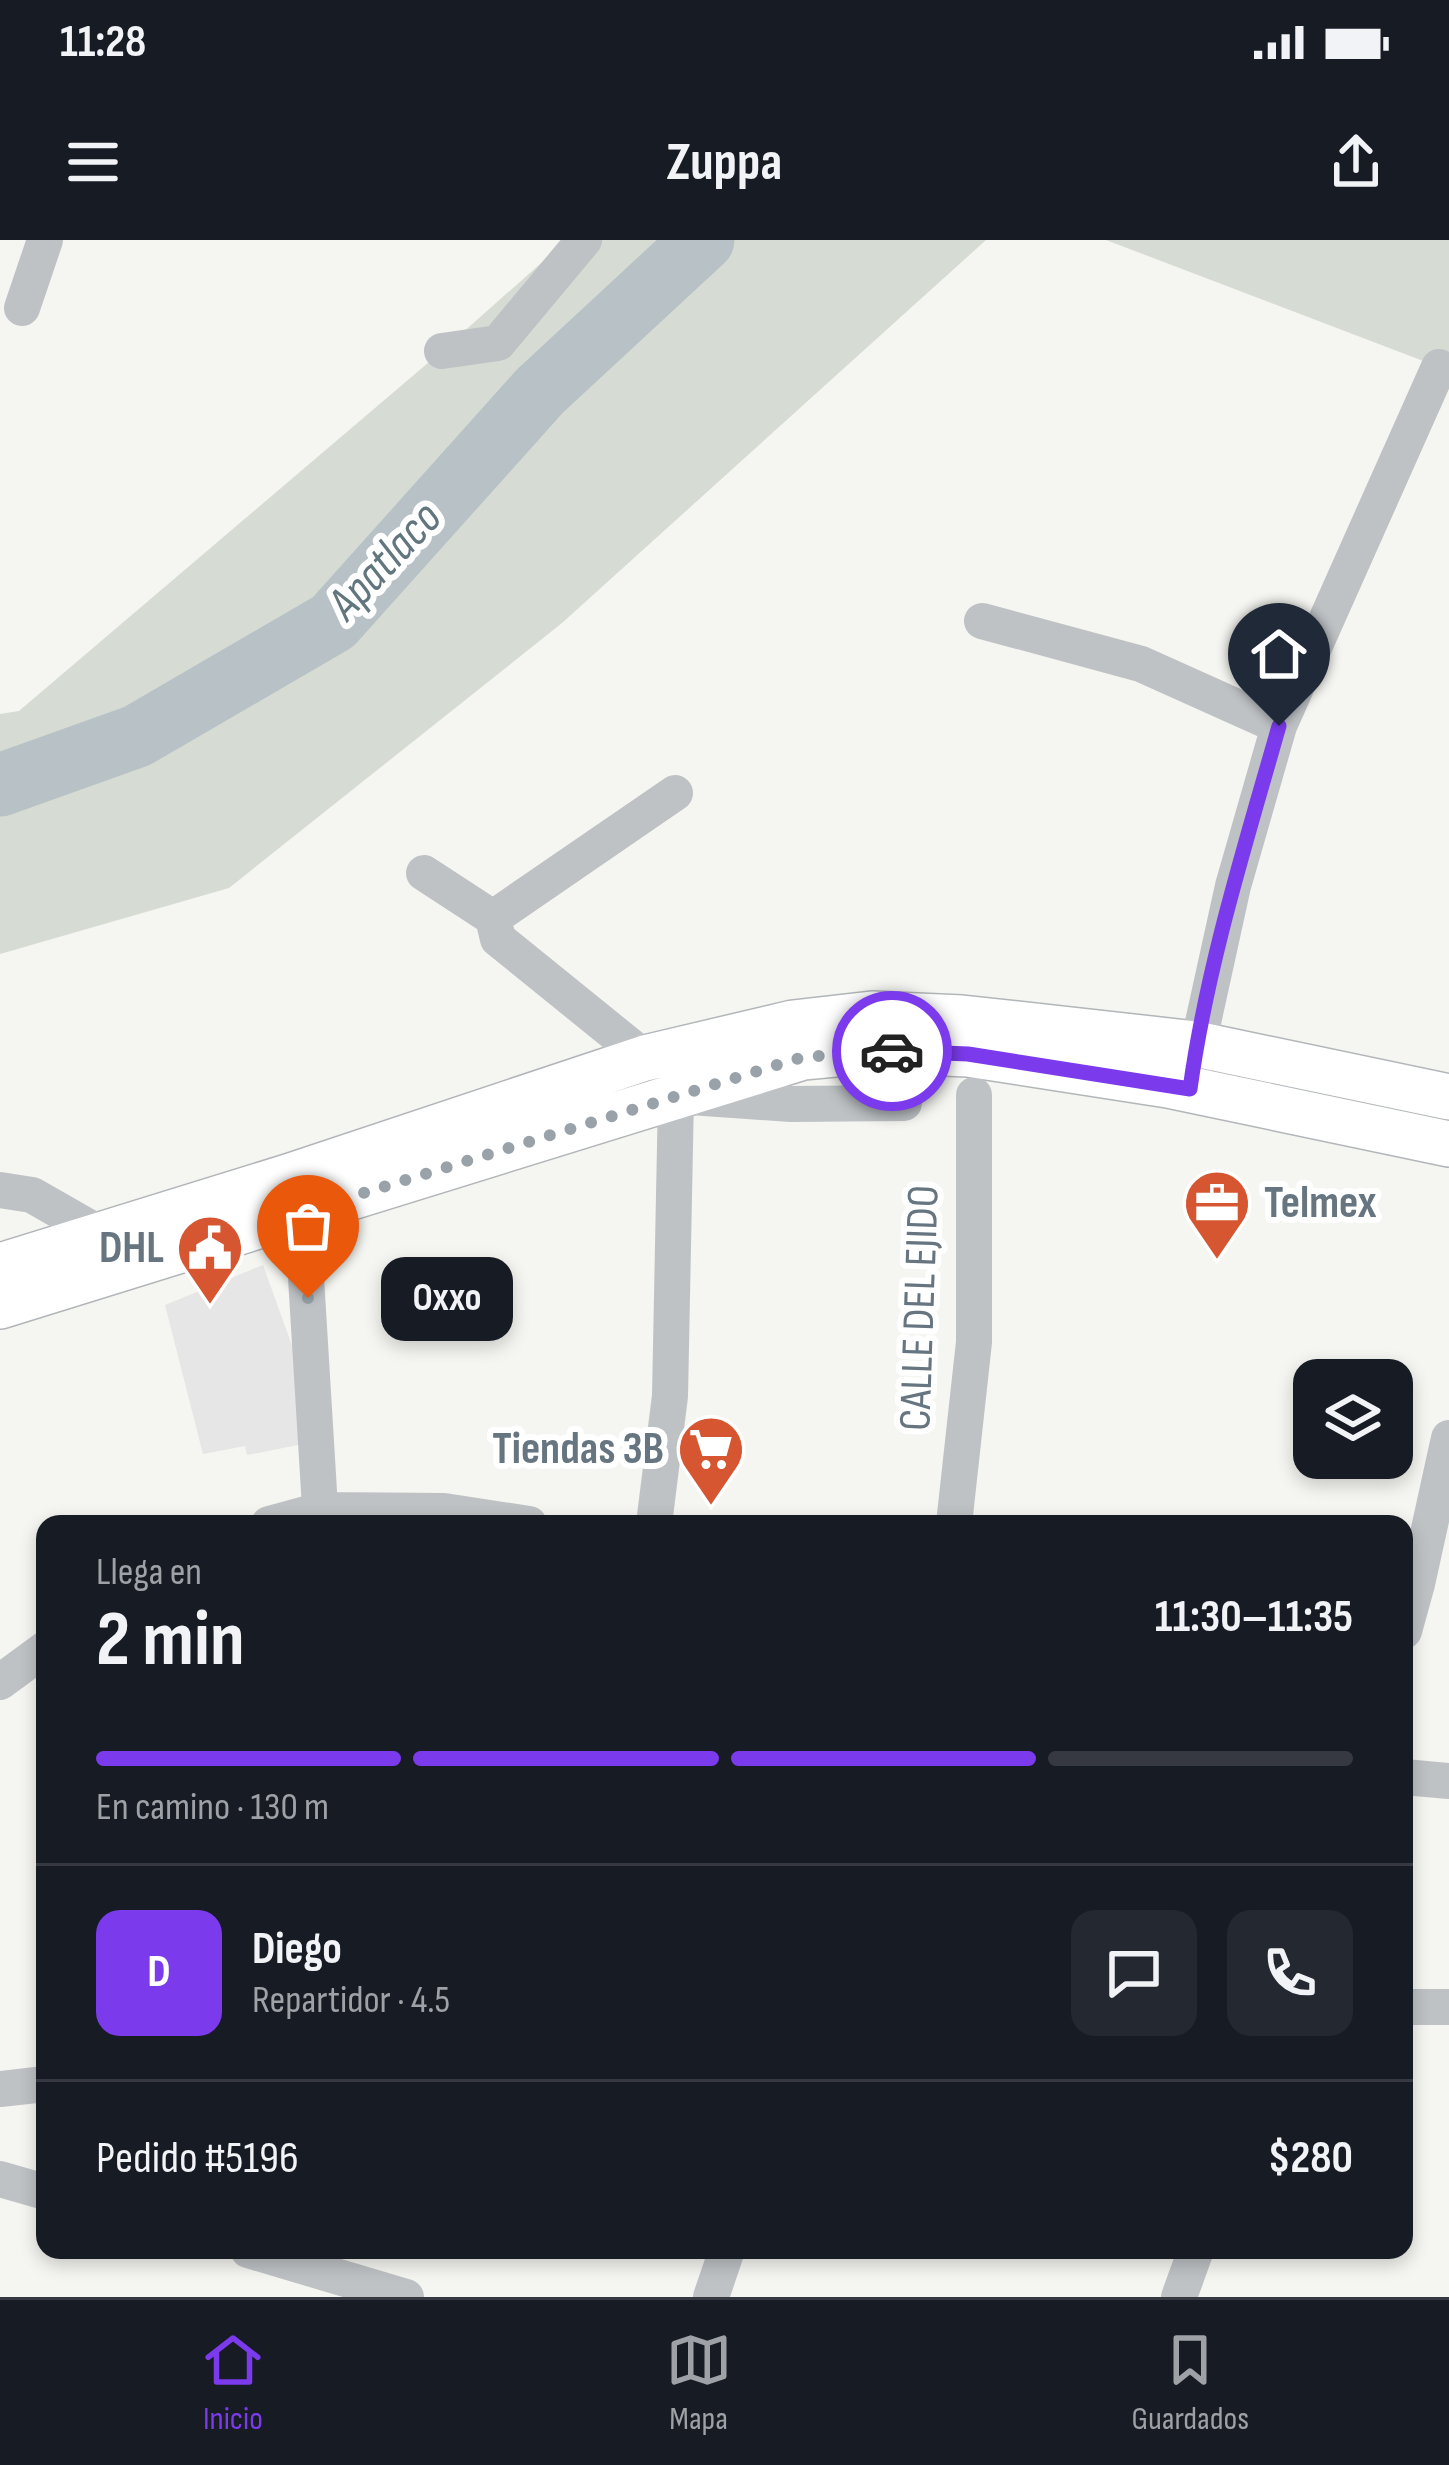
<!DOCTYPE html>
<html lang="es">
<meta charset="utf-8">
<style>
:root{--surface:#171b24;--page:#242831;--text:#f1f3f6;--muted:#9ea1a6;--line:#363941;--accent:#7c3aed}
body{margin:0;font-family:"Sofia Sans Condensed",sans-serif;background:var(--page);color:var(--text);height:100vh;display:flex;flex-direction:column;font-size:45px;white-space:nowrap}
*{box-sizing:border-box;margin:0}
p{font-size:39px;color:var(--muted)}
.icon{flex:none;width:66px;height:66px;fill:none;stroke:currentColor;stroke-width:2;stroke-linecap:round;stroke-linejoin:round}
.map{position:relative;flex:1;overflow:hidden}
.details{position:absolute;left:36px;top:1275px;width:1377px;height:744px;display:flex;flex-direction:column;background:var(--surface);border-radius:24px;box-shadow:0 6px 18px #0003}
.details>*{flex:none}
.buttons{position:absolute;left:1293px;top:1119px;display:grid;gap:24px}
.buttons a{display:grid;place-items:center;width:120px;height:120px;border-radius:24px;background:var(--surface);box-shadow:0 6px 18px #0003;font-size:60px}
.pin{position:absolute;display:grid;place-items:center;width:102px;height:102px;color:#fff;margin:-123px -51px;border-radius:50% 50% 50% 0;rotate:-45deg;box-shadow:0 0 12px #0007}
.pin .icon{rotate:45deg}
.courier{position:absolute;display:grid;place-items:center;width:120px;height:120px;margin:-60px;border:9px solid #7c3aed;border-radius:50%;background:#fff;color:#222;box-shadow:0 3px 15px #0007}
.bubble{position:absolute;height:84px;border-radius:24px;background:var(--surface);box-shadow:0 6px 18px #0003;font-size:39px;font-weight:700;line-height:84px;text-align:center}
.summary em{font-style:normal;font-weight:700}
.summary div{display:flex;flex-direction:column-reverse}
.summary{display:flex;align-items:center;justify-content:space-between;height:204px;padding:0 60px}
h1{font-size:78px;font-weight:700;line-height:90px}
.bar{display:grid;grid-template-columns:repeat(4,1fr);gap:18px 12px;align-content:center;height:144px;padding:0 60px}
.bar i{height:15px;border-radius:9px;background:var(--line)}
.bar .on{background:var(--accent)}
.bar p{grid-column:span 4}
.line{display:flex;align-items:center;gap:30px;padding:0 60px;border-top:3px solid var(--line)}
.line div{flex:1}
.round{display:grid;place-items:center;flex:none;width:126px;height:126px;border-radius:24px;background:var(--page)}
.status{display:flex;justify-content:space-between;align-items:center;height:84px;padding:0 60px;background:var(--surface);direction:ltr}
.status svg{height:33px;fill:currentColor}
header{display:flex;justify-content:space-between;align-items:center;height:156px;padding:0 60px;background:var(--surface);font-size:54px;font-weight:700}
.dock{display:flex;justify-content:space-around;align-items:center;height:168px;border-top:3px solid var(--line);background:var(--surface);font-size:33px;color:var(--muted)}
.dock a{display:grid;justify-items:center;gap:6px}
.dock .on{color:var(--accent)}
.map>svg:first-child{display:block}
.built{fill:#e5e6e5}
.green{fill:#d6dbd3}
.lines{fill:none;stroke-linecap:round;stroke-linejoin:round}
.river{stroke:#b7c1c6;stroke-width:63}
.major-casing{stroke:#b2b6b9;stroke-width:48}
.minor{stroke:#bec2c5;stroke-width:36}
.major{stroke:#fff;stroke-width:45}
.done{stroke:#98a2a8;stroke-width:12;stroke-dasharray:0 21.6}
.route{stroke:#7c3aed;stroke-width:15}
.labels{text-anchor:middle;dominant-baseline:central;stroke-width:12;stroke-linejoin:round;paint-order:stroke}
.poi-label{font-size:45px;font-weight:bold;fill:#667580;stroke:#fff;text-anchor:end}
.street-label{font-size:45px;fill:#667580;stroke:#fff}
.water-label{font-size:48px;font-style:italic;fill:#62767d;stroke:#fff}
</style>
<div class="status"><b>11:28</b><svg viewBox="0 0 49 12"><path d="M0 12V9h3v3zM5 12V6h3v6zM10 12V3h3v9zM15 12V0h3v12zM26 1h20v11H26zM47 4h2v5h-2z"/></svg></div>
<header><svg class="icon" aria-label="menu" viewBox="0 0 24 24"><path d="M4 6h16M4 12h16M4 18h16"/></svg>Zuppa<svg class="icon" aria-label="share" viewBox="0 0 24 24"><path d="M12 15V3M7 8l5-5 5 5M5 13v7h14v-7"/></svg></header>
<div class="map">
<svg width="1449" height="2057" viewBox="0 0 1449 2057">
<rect width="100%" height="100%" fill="#f5f5f1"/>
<path class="built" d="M 263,1025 L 295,1114 L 303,1204 L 247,1215 L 245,1206 L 203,1214 L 165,1065 Z"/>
<path class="green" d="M 567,0 L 986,0 L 562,383 L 229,648 L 0,714 L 0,474 L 19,471 L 442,111 Z
M 1106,0 L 1449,0 L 1449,137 L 1439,127 Z"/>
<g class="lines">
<path class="river" d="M 0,545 L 137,496 L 333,382 L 540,151 L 703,0"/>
<g class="major-casing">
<path id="major" d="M 0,1026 L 291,936 L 645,818 L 793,783 L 872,774 L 962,778 L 1196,804 L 1449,857
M 0,1066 L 803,817 L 877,810 L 968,814 L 1168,845 L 1449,904"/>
</g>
<path class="minor" d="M 22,68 L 45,0
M 442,111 L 498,103 L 584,0
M 982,381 L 1141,424 L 1279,486
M 424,633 L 493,678 L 498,699 L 645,818
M 493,678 L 675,553
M 1193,828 L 1233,646 L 1279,486 L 1439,127
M 0,950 L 32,955 L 102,995
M 295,951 L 302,972 L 321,1284
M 269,1284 L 320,1270 L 444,1271 L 529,1284
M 654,1284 L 670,1156 L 676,856 L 791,864 L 904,863
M 954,1284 L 974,1102 L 974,855
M 1404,1391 L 1417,1344 L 1449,1198
M 0,1442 L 45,1409
M 1404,1537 L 1449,1541
M 1404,1767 L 1449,1767
M 0,1849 L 45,1844
M 0,1939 L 45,1952
M 248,2010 L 406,2057
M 711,2057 L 727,2010
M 1179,2057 L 1196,2010"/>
<use href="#major" class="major"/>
</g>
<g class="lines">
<path class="done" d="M 308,1058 L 302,972 L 803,817 L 892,811"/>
<path class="route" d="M 892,811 L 968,814 L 1190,849 C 1207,726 1245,606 1279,486"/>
</g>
<defs>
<g id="office-pin" transform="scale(3.45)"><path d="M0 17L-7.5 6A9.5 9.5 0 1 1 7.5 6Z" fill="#d55631" stroke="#fff"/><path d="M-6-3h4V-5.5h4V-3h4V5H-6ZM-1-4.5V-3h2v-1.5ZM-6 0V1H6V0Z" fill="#fff"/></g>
<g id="civic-pin" transform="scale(3.45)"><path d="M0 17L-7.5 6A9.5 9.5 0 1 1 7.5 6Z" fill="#d55631" stroke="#fff"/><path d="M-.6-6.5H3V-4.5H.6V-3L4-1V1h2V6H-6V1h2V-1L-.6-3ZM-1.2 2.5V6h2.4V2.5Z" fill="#fff"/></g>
<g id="supermarket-pin" transform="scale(3.45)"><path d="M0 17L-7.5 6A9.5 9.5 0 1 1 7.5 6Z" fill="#d55631" stroke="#fff"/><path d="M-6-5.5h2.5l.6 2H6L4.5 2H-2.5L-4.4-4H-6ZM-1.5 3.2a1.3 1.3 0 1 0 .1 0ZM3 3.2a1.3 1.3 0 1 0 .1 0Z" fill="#fff"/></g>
</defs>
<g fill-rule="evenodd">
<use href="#office-pin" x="1217" y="963"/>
<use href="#civic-pin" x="210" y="1008"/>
<use href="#supermarket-pin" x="711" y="1209"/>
</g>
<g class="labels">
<g class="poi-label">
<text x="1264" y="963" text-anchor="start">Telmex</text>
<text x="164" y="1008">DHL</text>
<text x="664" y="1209">Tiendas 3B</text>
</g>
<g class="street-label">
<text transform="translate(920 1068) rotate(-88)">CALLE DEL EJIDO</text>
</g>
<g class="water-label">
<text transform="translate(385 321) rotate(-47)">Apatlaco</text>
</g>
</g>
</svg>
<div class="buttons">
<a><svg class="icon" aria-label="layers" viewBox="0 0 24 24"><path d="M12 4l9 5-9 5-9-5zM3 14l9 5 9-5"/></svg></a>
</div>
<div class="pin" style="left:308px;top:1058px;background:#ea580c"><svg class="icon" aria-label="bag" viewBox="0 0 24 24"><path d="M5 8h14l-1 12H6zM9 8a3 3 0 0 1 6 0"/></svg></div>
<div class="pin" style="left:1279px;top:486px;background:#1f2937"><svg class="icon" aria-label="home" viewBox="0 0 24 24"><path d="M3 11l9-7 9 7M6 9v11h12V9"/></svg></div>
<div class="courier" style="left:892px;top:811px"><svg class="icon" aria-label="car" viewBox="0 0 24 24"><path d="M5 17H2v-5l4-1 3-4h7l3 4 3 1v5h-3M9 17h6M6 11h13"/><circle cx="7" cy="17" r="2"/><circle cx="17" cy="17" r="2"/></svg></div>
<div class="bubble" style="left:381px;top:1017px;width:132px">Oxxo</div>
<section class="details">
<div class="summary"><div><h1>2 min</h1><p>Llega en</p></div><em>11:30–11:35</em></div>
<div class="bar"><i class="on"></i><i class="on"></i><i class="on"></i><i></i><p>En camino · 130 m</p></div>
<div class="line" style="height:216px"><b class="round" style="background:var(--accent);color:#fff">D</b><div><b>Diego</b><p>Repartidor · 4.5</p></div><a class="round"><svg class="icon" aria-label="chat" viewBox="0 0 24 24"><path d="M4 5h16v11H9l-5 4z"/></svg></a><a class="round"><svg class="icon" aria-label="phone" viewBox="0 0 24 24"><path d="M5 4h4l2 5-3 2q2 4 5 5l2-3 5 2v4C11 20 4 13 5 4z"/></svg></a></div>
<div class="line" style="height:156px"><div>Pedido #5196</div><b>$280</b></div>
</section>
</div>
<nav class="dock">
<a class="on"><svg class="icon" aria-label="home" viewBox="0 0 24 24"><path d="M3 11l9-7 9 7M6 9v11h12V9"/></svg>Inicio</a>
<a><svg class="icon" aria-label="map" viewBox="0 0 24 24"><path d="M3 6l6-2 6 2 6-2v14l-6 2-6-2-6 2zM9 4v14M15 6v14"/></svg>Mapa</a>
<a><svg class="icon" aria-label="saved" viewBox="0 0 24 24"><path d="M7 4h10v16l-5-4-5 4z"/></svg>Guardados</a>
</nav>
